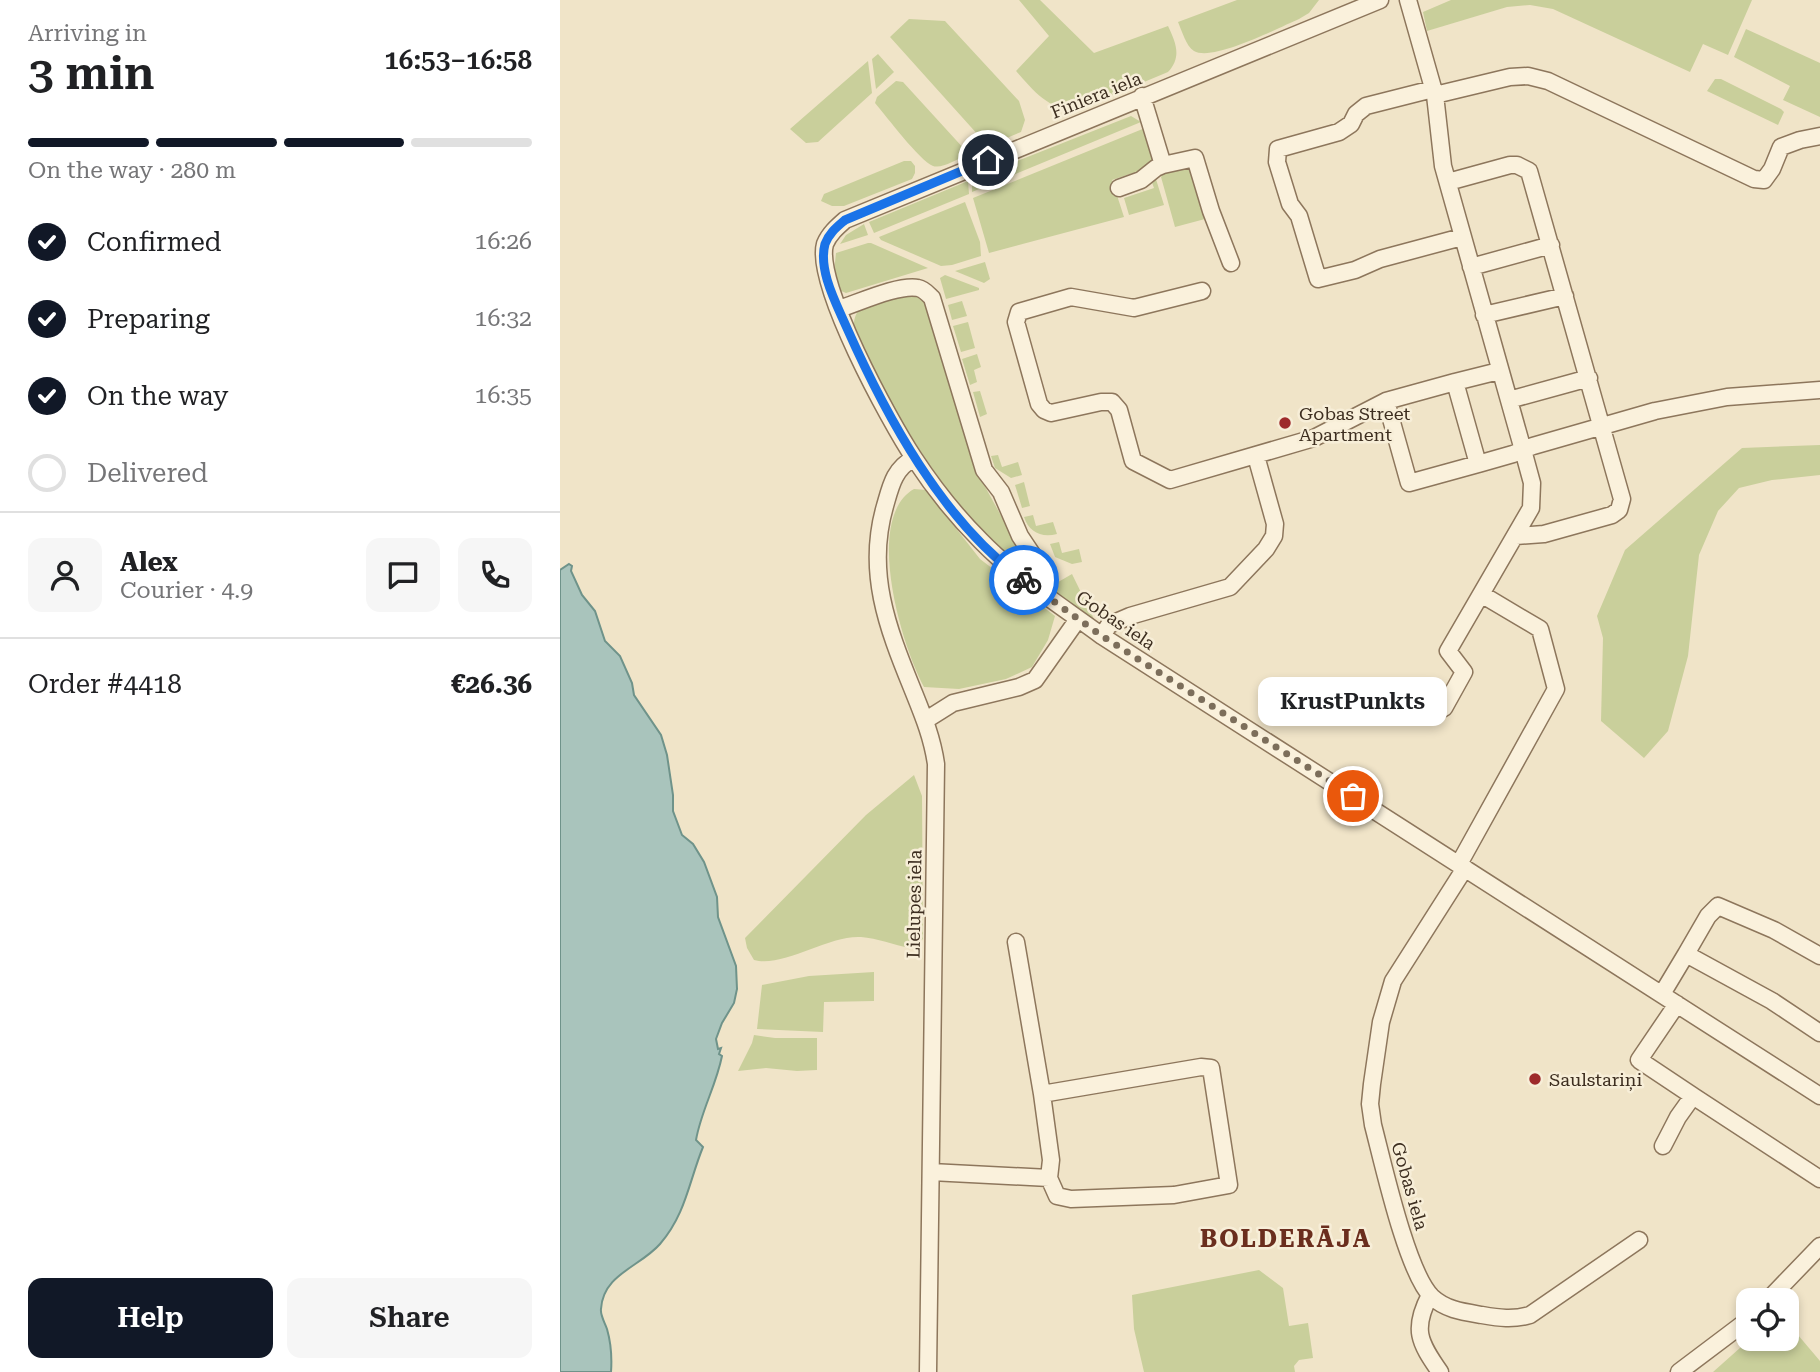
<!DOCTYPE html>
<meta charset="utf-8">
<style>
:root{--surface:#fff;--page:#f6f6f6;--text:#202124;--muted:#757577;--line:#e0e0e0;--accent:#111827}
body{margin:0;font-family:"Roboto Serif",serif;background:var(--page);color:var(--text);height:100vh;display:flex;flex-direction:column;font-size:26px;white-space:nowrap}
*{box-sizing:border-box;margin:0}
p{font-size:23px;color:var(--muted)}
.icon{flex:none;width:38px;height:38px;fill:none;stroke:currentColor;stroke-width:2;stroke-linecap:round;stroke-linejoin:round}
.map{position:relative;flex:1;overflow:hidden}
.panel{display:flex;flex-direction:column;background:var(--surface);width:560px}
.panel>*{flex:none}
.controls{position:absolute;left:1176px;top:1288px;display:grid;gap:14px}
.controls a{display:grid;place-items:center;width:63px;height:63px;border-radius:14px;background:var(--surface);box-shadow:0 4px 10px #0003;font-size:35px}
.pin{position:absolute;display:grid;place-items:center;width:60px;height:60px;color:#fff;margin:-30px;border:4px solid #fff;border-radius:50%;box-shadow:0 2px 7px #0007}
.courier{position:absolute;display:grid;place-items:center;width:70px;height:70px;margin:-35px;border:5px solid #1a73e8;border-radius:50%;background:#fff;color:#222;box-shadow:0 2px 9px #0007}
.bubble{position:absolute;height:49px;border-radius:14px;background:var(--surface);box-shadow:0 4px 10px #0003;font-size:23px;font-weight:600;line-height:49px;text-align:center}
.head em{font-style:normal;font-weight:600}
.head div{display:flex;flex-direction:column-reverse}
.head{display:flex;align-items:center;justify-content:space-between;height:119px;padding:0 28px}
h1{font-size:46px;font-weight:600;line-height:52px}
.bar{display:grid;grid-template-columns:repeat(4,1fr);gap:10px 7px;align-content:center;height:84px;padding:0 28px}
.bar i{height:9px;border-radius:5px;background:var(--line)}
.bar .active{background:var(--accent)}
.bar p{grid-column:span 4}
.line{display:flex;align-items:center;gap:18px;padding:0 28px;border-top:2px solid var(--line)}
.line div{flex:1}
.round{display:grid;place-items:center;flex:none;width:74px;height:74px;border-radius:14px;background:var(--page)}
ol{padding:0 28px;list-style:none}
li{display:flex;align-items:center;gap:21px;height:77px}
li p{margin-inline-start:auto}
li .icon{padding:7px;border-radius:50%;background:var(--accent);color:#fff;stroke-width:4}
li:last-child{color:var(--muted)}
li i{width:38px;height:38px;border:4px solid var(--line);border-radius:50%}
.cta{display:flex;gap:14px;margin-top:auto;padding:14px 28px}
.cta a{flex:1;height:80px;border-radius:14px;background:var(--accent);color:#fff;font-size:28px;font-weight:600;line-height:80px;text-align:center}
.cta a+a{background:var(--page);color:var(--text)}
main{display:flex;flex:1;min-height:0}
.map>svg:first-child{display:block}
.green{fill:#c9cf9b}
.water{fill:#a9c4bc;stroke:#6f938a;stroke-width:2}
.lines{fill:none;stroke-linecap:round;stroke-linejoin:round}
.street-casing{stroke:#8d765c;stroke-width:19}
.street{stroke:#faf1dc;stroke-width:16}
.done{stroke:#7c6e5b;stroke-width:7;stroke-dasharray:0 12.6}
.route{stroke:#1a73e8;stroke-width:9}
.poi-dot{fill:#9e2a2b;stroke:#f7eed8;stroke-width:2.5}
.labels{text-anchor:middle;dominant-baseline:central;stroke-width:5;stroke-linejoin:round;paint-order:stroke}
.street-label{font-size:18px;fill:#3d2e20;stroke:#f7eed8}
.poi-label{font-size:18px;fill:#3d2e20;stroke:#f7eed8;text-anchor:start}
.district-label{font-size:24px;font-weight:bold;letter-spacing:2px;fill:#6b2e1e;stroke:#f7eed8}
</style>
<main>
<section class="panel">
<div class="head"><div><h1>3 min</h1><p>Arriving in</p></div><em>16:53–16:58</em></div>
<div class="bar"><i class="active"></i><i class="active"></i><i class="active"></i><i></i><p>On the way · 280 m</p></div>
<ol>
<li><svg class="icon" aria-label="check" viewBox="0 0 24 24"><path d="M5 12l5 5 9-10"/></svg>Confirmed<p>16:26</p></li>
<li><svg class="icon" aria-label="check" viewBox="0 0 24 24"><path d="M5 12l5 5 9-10"/></svg>Preparing<p>16:32</p></li>
<li><svg class="icon" aria-label="check" viewBox="0 0 24 24"><path d="M5 12l5 5 9-10"/></svg>On the way<p>16:35</p></li>
<li><i></i>Delivered</li>
</ol>
<div class="line" style="height:126px"><a class="round"><svg class="icon" aria-label="person" viewBox="0 0 24 24"><circle cx="12" cy="8" r="4"/><path d="M4 21q1-7 8-7t8 7"/></svg></a><div><b>Alex</b><p>Courier · 4.9</p></div><a class="round"><svg class="icon" aria-label="chat" viewBox="0 0 24 24"><path d="M4 5h16v11H9l-5 4z"/></svg></a><a class="round"><svg class="icon" aria-label="phone" viewBox="0 0 24 24"><path d="M5 4h4l2 5-3 2q2 4 5 5l2-3 5 2v4C11 20 4 13 5 4z"/></svg></a></div>
<div class="line" style="height:91px"><div>Order #4418</div><b>€26.36</b></div>
<div class="cta"><a>Help</a><a>Share</a></div>
</section>
<div class="map">
<svg width="1260" height="1372" viewBox="0 0 1260 1372">
<rect width="100%" height="100%" fill="#f0e4c8"/>
<path class="green" d="M 459,0 L 480,0 L 534,53 L 608,26 C 616,43 622,57 608,72 L 517,110 C 488,110 474,91 456,71 L 489,36 Z
M 677,0 L 759,0 L 749,13 L 739,19 C 718,28 653,62 634,51 C 626,46 622,31 618,22 Z
M 891,0 L 1192,0 L 1168,55 L 1143,44 L 1130,72 L 993,9 L 970,5 L 947,7 L 867,31 L 863,12 Z
M 349,19 L 385,21 L 459,101 L 465,120 L 461,132 L 428,146 L 330,37 Z
M 1186,29 L 1260,63 L 1260,117 L 1223,100 L 1230,86 L 1174,57 Z
M 318,54 L 334,72 L 316,89 L 312,59 Z
M 308,61 L 312,93 L 258,142 L 246,143 L 230,129 Z
M 1155,79 L 1161,79 L 1221,109 L 1224,112 L 1218,125 L 1147,91 Z
M 336,81 L 343,82 L 406,151 L 405,156 C 397,159 382,169 373,166 C 359,160 327,117 315,103 L 317,97 Z
M 571,116 L 581,122 L 412,192 L 412,179 Z
M 585,128 L 594,160 L 588,168 L 552,180 L 564,217 L 429,253 L 413,198 Z
M 344,161 L 351,161 L 355,166 L 355,173 L 352,179 L 284,206 L 272,206 L 261,201 L 264,194 Z
M 625,167 L 631,172 L 645,219 L 615,227 L 601,177 L 604,172 Z
M 595,176 L 604,205 L 569,215 L 564,198 L 594,188 L 590,177 Z
M 408,181 L 409,194 L 314,233 L 309,222 Z
M 405,202 L 420,242 L 421,256 L 392,265 L 381,266 L 321,240 L 319,237 Z
M 304,224 L 308,235 L 280,244 L 286,235 Z
M 308,243 L 311,243 L 368,268 L 286,293 L 281,291 L 274,272 L 276,253 Z
M 425,262 L 430,279 L 424,283 L 395,271 Z
M 385,275 L 419,288 L 419,290 L 386,299 L 380,278 Z
M 348,293 L 360,295 L 366,301 L 417,472 L 472,572 L 470,575 C 456,567 445,555 434,543 C 374,483 333,410 296,334 C 292,323 294,315 302,306 Z
M 402,301 L 407,316 L 392,320 L 388,305 Z
M 408,322 L 415,348 L 401,352 L 393,326 Z
M 417,354 L 421,367 L 414,370 L 417,382 L 410,385 L 402,359 Z
M 420,391 L 427,414 L 420,417 L 413,392 Z
M 1260,445 L 1260,475 L 1212,480 L 1179,488 L 1158,511 L 1139,555 L 1128,656 L 1108,731 L 1084,758 L 1041,721 L 1043,638 L 1037,616 L 1065,550 L 1182,448 Z
M 438,455 L 442,467 L 458,462 L 462,475 L 451,478 L 435,468 L 431,456 Z
M 464,482 L 470,506 L 462,508 L 455,485 Z
M 354,489 L 366,490 L 420,559 L 495,616 L 488,640 L 472,667 L 446,679 L 399,689 L 364,687 C 342,647 303,518 354,489 Z
M 473,515 L 476,526 L 493,522 L 497,534 C 481,538 469,532 464,517 Z
M 499,542 L 502,553 L 519,549 L 522,562 L 512,564 L 495,557 L 490,544 Z
M 512,574 L 534,619 L 530,618 L 488,590 L 493,585 Z
M 354,775 L 362,796 L 363,939 L 350,948 C 334,945 317,938 301,937 C 268,935 223,968 194,960 L 187,948 L 185,938 L 306,815 Z
M 314,972 L 314,1001 L 264,1002 L 263,1032 L 197,1029 L 202,985 L 249,976 Z
M 194,1035 L 215,1038 L 257,1038 L 257,1070 L 237,1071 L 206,1068 L 178,1071 L 192,1043 Z
M 699,1270 L 723,1288 L 729,1326 L 748,1323 L 753,1358 L 739,1360 L 734,1366 L 735,1372 L 584,1372 L 574,1329 L 572,1295 Z
M 1227,1322 L 1260,1361 L 1260,1372 L 1153,1372 L 1190,1339 L 1227,1339 Z"/>
<path class="water" d="M 9,564 L 12,566 L 11,571 L 22,595 L 35,611 L 45,641 L 60,656 L 72,683 L 74,695 L 101,735 L 107,755 L 113,795 L 113,811 L 122,835 L 133,844 L 144,862 L 157,897 L 158,917 L 176,966 L 177,989 L 174,1003 L 162,1023 L 156,1039 L 158,1049 L 161,1048 L 159,1054 L 162,1056 C 156,1086 141,1111 136,1140 L 143,1147 C 129,1181 126,1214 100,1244 C 80,1267 43,1274 41,1309 C 40,1315 45,1323 47,1329 C 51,1343 52,1358 51,1372 L 0,1372 L 0,570 Z"/>
<g class="lines">
<g class="street-casing">
<path id="street" d="M 820,0 L 285,220 C 277,227 269,234 265,244 C 254,283 330,422 354,458 C 373,487 396,516 421,541 C 457,578 500,605 542,636 L 1260,1096
M 848,0 L 875,95 L 883,166 L 963,450 L 972,483 L 971,508 L 888,651 L 904,672 L 884,708
M 873,89 L 806,106 L 796,114 L 791,124 L 779,132 L 718,149 L 717,162 L 730,204 L 739,216 L 758,279 L 795,270 L 820,259 L 902,237
M 875,95 L 950,77 L 968,76 L 988,81 L 1194,179 L 1204,180 L 1212,169 L 1221,147 L 1240,140 L 1260,136
M 582,96 L 603,165 L 635,158 L 651,211 L 671,263
M 888,182 L 950,165 L 957,165 L 969,171 L 1062,499 L 1059,510 L 1052,515 L 984,534 L 956,536
M 559,188 L 581,180 L 596,168 L 603,165
M 911,267 L 991,245
M 642,291 L 574,308 L 511,297 L 459,312 L 456,322 L 479,404 L 484,410 L 491,413 L 541,402 L 552,402 L 559,410 L 573,461 L 610,480 L 754,438 L 826,401 L 895,382 L 918,464 L 953,454 L 973,446 L 1095,411 L 1167,397 L 1260,390
M 279,309 C 298,303 339,284 358,288 C 364,289 368,294 372,298 L 424,470 L 441,492 L 460,536 L 484,572 L 484,576 L 476,589
M 924,315 L 1005,296
M 895,382 L 939,371
M 949,400 L 1029,378
M 826,401 L 849,483 L 918,464
M 354,458 C 334,469 331,485 325,506 C 306,571 327,627 352,688 C 362,713 372,736 376,764 L 368,1372
M 542,636 L 549,625 L 570,616 L 670,587 L 706,549 L 714,536 L 715,524 L 696,456
M 366,720 L 393,703 L 459,687 L 475,680 L 518,619
M 899,864 L 996,689 L 980,629 L 921,594
M 905,868 L 833,981 L 821,1022 L 812,1084 L 810,1104 L 813,1125 C 823,1163 847,1273 872,1297 C 886,1310 904,1312 922,1315 C 939,1318 953,1320 970,1315 L 1079,1240
M 1126,954 L 1148,916 L 1158,906 L 1214,930 L 1260,956
M 1102,994 L 1126,954 L 1212,1001 L 1260,1033
M 1117,1004 L 1079,1060 L 1133,1096
M 482,1094 L 641,1067 L 651,1068 L 669,1185 L 614,1195 L 511,1199 L 497,1196 L 489,1178
M 1103,1146 L 1118,1117 L 1133,1096 L 1260,1179
M 371,1172 L 489,1178 L 491,1160 L 482,1094 L 456,942
M 870,1295 C 852,1329 859,1342 880,1372
M 1208,1300 L 1260,1246
M 1119,1372 L 1188,1320"/>
</g>
<use href="#street" class="street"/>
</g>
<g class="lines">
<path class="done" d="M 464,580 L 542,636 L 793,796"/>
<path class="route" d="M 428,160 L 285,220 C 277,227 269,233 265,244 C 258,270 276,303 286,326 C 325,414 383,523 464,580"/>
</g>
<g class="poi-dot">
<circle cx="725" cy="423" r="7"/>
<circle cx="975" cy="1079" r="7"/>
</g>
<g class="labels">
<g class="street-label">
<text transform="translate(536 95) rotate(-22)">Finiera iela</text>
<text transform="translate(556 620) rotate(34)">Gobas iela</text>
<text transform="translate(354 904) rotate(-89)">Lielupes iela</text>
<text transform="translate(850 1186) rotate(74)">Gobas iela</text>
</g>
<g class="poi-label">
<text x="739" y="413">Gobas Street<tspan x="739" dy="21">Apartment</tspan></text>
<text x="989" y="1079">Saulstariņi</text>
</g>
<g class="district-label">
<text x="726" y="1239">BOLDERĀJA</text>
</g>
</g>
</svg>
<div class="controls">
<a><svg class="icon" aria-label="locate" viewBox="0 0 24 24"><circle cx="12" cy="12" r="6"/><path d="M12 2v4M12 18v4M2 12h4M18 12h4"/></svg></a>
</div>
<div class="pin" style="left:793px;top:796px;background:#ea580c"><svg class="icon" aria-label="bag" viewBox="0 0 24 24"><path d="M5 8h14l-1 12H6zM9 8a3 3 0 0 1 6 0"/></svg></div>
<div class="pin" style="left:428px;top:160px;background:#1f2937"><svg class="icon" aria-label="home" viewBox="0 0 24 24"><path d="M3 11l9-7 9 7M6 9v11h12V9"/></svg></div>
<div class="courier" style="left:464px;top:580px"><svg class="icon" aria-label="bike" viewBox="0 0 24 24"><circle cx="6" cy="16" r="4"/><circle cx="18" cy="16" r="4"/><path d="M6 16l4-8h5l3 8M10 8l3 8H6M13 5h3"/></svg></div>
<div class="bubble" style="left:698px;top:677px;width:189px">KrustPunkts</div>
</div>
</main>
